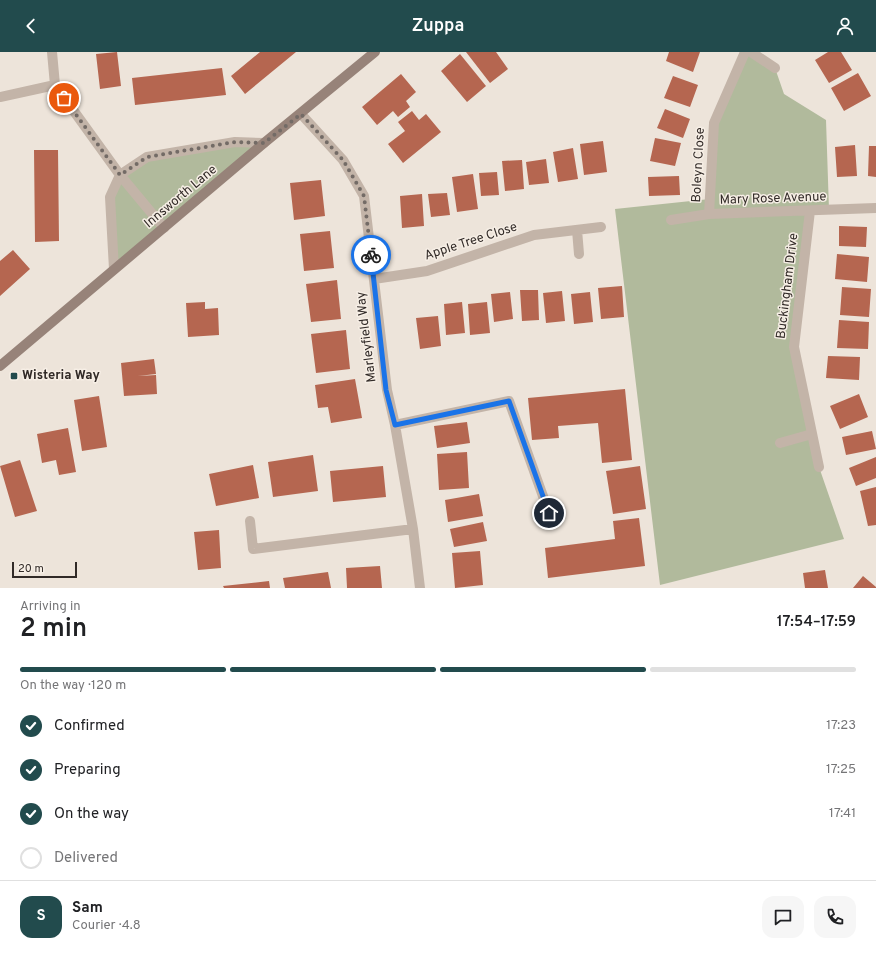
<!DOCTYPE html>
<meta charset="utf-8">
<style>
:root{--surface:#fff;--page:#f6f6f6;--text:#202124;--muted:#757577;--line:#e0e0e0;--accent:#224b4d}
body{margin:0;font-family:Overpass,sans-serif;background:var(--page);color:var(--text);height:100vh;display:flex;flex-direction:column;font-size:15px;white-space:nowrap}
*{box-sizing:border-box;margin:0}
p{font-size:13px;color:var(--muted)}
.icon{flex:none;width:22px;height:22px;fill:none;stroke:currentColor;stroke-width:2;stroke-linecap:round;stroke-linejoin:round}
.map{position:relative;height:536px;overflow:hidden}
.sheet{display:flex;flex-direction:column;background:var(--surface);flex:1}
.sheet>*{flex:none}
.scale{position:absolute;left:12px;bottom:10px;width:65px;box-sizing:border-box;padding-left:4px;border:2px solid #312a27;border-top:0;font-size:11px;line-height:14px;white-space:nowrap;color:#312a27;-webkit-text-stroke:3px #f6eee5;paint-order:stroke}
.pin{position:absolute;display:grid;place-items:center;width:34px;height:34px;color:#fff;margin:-17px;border:2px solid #fff;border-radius:50%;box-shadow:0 1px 4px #0007}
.courier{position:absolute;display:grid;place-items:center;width:40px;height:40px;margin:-20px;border:3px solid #1a73e8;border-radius:50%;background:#fff;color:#222;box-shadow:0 1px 5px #0007}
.summary em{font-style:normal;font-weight:600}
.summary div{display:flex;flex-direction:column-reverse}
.summary{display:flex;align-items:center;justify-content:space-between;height:68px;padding:0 20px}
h1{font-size:26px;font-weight:600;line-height:30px}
.bar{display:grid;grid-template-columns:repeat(4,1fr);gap:6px 4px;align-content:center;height:48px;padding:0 20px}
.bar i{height:5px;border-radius:3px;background:var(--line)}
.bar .on{background:var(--accent)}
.bar p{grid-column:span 4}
.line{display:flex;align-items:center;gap:10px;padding:0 20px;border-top:1px solid var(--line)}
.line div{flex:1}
.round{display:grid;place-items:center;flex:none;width:42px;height:42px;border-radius:12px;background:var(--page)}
ol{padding:0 20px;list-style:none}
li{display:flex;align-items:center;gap:12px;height:44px}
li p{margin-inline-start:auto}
li .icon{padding:4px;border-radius:50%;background:var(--accent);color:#fff;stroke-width:4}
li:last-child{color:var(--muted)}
li i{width:22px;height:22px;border:2px solid var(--line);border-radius:50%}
header{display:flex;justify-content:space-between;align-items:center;height:52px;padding:0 20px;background:var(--accent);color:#fff;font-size:18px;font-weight:600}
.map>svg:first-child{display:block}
.green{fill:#b1ba9c}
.building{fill:#b56650}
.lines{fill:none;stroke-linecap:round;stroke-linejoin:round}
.street{stroke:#c3b4a8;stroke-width:10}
.secondary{stroke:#978379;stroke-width:10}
.done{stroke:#736b66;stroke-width:4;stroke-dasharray:0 7.2}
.route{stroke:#1a73e8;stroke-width:5}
.poi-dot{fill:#224b4d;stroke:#f6eee5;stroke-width:1.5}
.labels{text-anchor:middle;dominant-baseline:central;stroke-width:3;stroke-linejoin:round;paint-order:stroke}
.street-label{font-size:13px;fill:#312a27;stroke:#f6eee5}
.poi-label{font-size:13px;font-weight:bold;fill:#312a27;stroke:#f6eee5;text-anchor:start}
</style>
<header><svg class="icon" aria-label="back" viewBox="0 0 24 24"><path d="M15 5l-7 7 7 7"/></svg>Zuppa<svg class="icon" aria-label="person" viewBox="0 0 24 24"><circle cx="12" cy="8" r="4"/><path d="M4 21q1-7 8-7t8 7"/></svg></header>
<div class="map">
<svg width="876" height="536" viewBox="0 0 876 536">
<rect width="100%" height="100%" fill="#ede4da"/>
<path class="green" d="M 745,0 L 775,16 L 784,42 L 826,68 L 829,158 L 810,159 L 794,295 L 819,415 L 844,487 L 660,533 L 615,157 L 710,147 L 714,71 Z
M 264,91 L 114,217 L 110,145 L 120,123 L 147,105 Z"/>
<path class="building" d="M 117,0 L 121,34 L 100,37 L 96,2 Z
M 260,0 L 296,0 L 245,42 L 231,24 Z
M 466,0 L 496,0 L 508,17 L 490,31 Z
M 669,0 L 700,0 L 693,20 L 666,9 Z
M 828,0 L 841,0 L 852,18 L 829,31 L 815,8 Z
M 460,2 L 486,34 L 467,50 L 441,19 Z
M 222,16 L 226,43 L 135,53 L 132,26 Z
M 858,21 L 871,44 L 844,59 L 831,36 Z
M 401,22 L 416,40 L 406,49 L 410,55 L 398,65 L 393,59 L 377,73 L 362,55 Z
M 673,24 L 698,33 L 690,55 L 664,46 Z
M 665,57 L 690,67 L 683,86 L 657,76 Z
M 412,59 L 419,68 L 426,62 L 441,80 L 403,111 L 388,92 L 405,79 L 398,70 Z
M 655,86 L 681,91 L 675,114 L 650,109 Z
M 603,89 L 607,120 L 584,123 L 580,92 Z
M 855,93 L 857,124 L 837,125 L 835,95 Z
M 869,94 L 876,94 L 876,125 L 868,124 Z
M 573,96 L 578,127 L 558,130 L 553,100 Z
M 34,98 L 58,98 L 59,189 L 35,190 Z
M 546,107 L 549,131 L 529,133 L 526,110 Z
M 522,108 L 524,137 L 505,139 L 502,109 Z
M 497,120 L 499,143 L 481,144 L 479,121 Z
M 473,122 L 478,157 L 457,160 L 452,125 Z
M 679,124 L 680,143 L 649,144 L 648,125 Z
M 321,128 L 325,164 L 294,168 L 290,131 Z
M 447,141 L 450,163 L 431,165 L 428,142 Z
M 422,142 L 424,174 L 402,176 L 400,144 Z
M 839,174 L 867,175 L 866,195 L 839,194 Z
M 330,179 L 334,216 L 304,219 L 300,182 Z
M 13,198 L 30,217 L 0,244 L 0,209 Z
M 837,202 L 869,205 L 867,230 L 835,227 Z
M 337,228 L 341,267 L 311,270 L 306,232 Z
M 622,234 L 624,265 L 601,267 L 598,236 Z
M 842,235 L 871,237 L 869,265 L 840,263 Z
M 520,238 L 538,238 L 539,268 L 522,269 Z
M 562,239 L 565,269 L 546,271 L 543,241 Z
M 510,240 L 513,267 L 494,270 L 491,242 Z
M 590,240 L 593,270 L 574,272 L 571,242 Z
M 205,250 L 205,257 L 218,256 L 219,283 L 188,285 L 186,251 Z
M 462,250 L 465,281 L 446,283 L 444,252 Z
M 487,250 L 490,281 L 470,283 L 468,252 Z
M 438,264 L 441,294 L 420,297 L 416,266 Z
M 839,268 L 869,270 L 868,297 L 837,296 Z
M 346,278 L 350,317 L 316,321 L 311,282 Z
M 828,304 L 860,305 L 859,328 L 826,326 Z
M 154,307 L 156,322 L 138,324 L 156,323 L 157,342 L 124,344 L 121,311 Z
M 355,327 L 362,366 L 331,371 L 328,355 L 318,356 L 315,333 Z
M 625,337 L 632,408 L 602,411 L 598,371 L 558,374 L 559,386 L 532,388 L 528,346 Z
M 859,342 L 868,365 L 840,377 L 830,354 Z
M 99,344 L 107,395 L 82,399 L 74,348 Z
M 467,370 L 470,391 L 437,396 L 434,374 Z
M 68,376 L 76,420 L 59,423 L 56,408 L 42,411 L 37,382 Z
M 872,379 L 876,397 L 846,403 L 842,385 Z
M 467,400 L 469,436 L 439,438 L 437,402 Z
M 313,403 L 318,439 L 273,445 L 268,410 Z
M 876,405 L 876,426 L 856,434 L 849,416 Z
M 20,408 L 37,459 L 15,465 L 0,414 Z
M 253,413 L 259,446 L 216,454 L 209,422 Z
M 383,414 L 386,445 L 333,450 L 330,419 Z
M 640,414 L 646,457 L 613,462 L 606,419 Z
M 876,435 L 876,473 L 868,474 L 860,439 Z
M 479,442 L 483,464 L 448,470 L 445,448 Z
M 639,466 L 645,514 L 548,526 L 545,496 L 615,487 L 613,469 Z
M 483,470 L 487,489 L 454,495 L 450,477 Z
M 219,478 L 221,516 L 198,518 L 194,480 Z
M 480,499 L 483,533 L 455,536 L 452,501 Z
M 380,514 L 382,536 L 347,536 L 346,516 Z
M 825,518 L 828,536 L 805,536 L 803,521 Z
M 328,520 L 331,536 L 285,536 L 283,526 Z
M 863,524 L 876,535 L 876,536 L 853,536 Z
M 269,529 L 270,536 L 224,536 L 223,534 Z"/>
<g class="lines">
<path class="street" d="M 52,0 L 55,33 L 120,123 L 164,176
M 751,0 L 775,16
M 0,45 L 55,33
M 301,62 L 343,108 L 364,144 L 387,338 L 395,373 L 413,477 L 420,536
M 810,159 L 794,295 L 819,415
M 709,162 L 714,71 L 745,0
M 671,168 L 709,162 L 876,156
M 577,178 L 579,202
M 114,217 L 110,145 L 120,123 L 147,105 L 235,90 L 264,91
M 374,227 L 427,219 L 534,183 L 601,175
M 395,373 L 509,349 L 549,461
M 780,391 L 812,382
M 250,469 L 253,497 L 413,477"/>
<path class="secondary" d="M 0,314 L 264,91 L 375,0"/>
</g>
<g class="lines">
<path class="done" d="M 64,46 L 120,123 L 147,105 L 235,90 L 264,91 L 301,62 L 343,108 L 364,144 L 371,203"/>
<path class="route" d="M 371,203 L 386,338 L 395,373 L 509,349 L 549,461"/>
</g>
<rect class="poi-dot" x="10" y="320" width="8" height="8" rx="2"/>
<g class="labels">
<g class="street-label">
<text transform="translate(699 113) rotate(-87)">Boleyn Close</text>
<text transform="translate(181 145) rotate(-40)">Innsworth Lane</text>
<text transform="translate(773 147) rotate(-2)">Mary Rose Avenue</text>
<text transform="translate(471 190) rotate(-18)">Apple Tree Close</text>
<text transform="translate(788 234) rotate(-83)">Buckingham Drive</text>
<text transform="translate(367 285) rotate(-97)">Marleyfield Way</text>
</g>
<g class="poi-label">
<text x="22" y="324">Wisteria Way</text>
</g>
</g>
</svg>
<div class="scale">20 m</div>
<div class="pin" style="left:64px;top:46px;background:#ea580c"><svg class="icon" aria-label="bag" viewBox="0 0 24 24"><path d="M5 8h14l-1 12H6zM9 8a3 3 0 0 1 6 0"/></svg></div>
<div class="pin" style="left:549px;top:461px;background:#1f2937"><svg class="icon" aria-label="home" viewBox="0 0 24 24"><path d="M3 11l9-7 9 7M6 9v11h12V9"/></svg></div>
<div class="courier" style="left:371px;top:203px"><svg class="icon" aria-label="bike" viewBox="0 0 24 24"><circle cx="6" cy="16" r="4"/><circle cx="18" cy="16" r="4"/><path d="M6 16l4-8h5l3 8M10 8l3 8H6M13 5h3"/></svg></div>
</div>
<section class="sheet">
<div class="summary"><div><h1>2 min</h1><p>Arriving in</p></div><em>17:54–17:59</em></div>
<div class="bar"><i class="on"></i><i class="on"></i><i class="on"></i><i></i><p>On the way · 120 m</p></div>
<ol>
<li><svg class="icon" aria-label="check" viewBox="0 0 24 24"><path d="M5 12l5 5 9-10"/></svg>Confirmed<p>17:23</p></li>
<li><svg class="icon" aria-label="check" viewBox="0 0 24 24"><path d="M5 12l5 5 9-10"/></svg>Preparing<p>17:25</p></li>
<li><svg class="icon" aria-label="check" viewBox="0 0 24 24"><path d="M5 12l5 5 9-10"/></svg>On the way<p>17:41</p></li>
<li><i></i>Delivered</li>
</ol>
<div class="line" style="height:72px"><b class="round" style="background:var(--accent);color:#fff">S</b><div><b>Sam</b><p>Courier · 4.8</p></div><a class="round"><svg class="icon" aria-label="chat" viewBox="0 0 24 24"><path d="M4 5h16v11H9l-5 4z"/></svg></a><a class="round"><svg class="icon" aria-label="phone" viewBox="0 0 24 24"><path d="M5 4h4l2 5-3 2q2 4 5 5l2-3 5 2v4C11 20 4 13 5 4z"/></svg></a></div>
</section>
